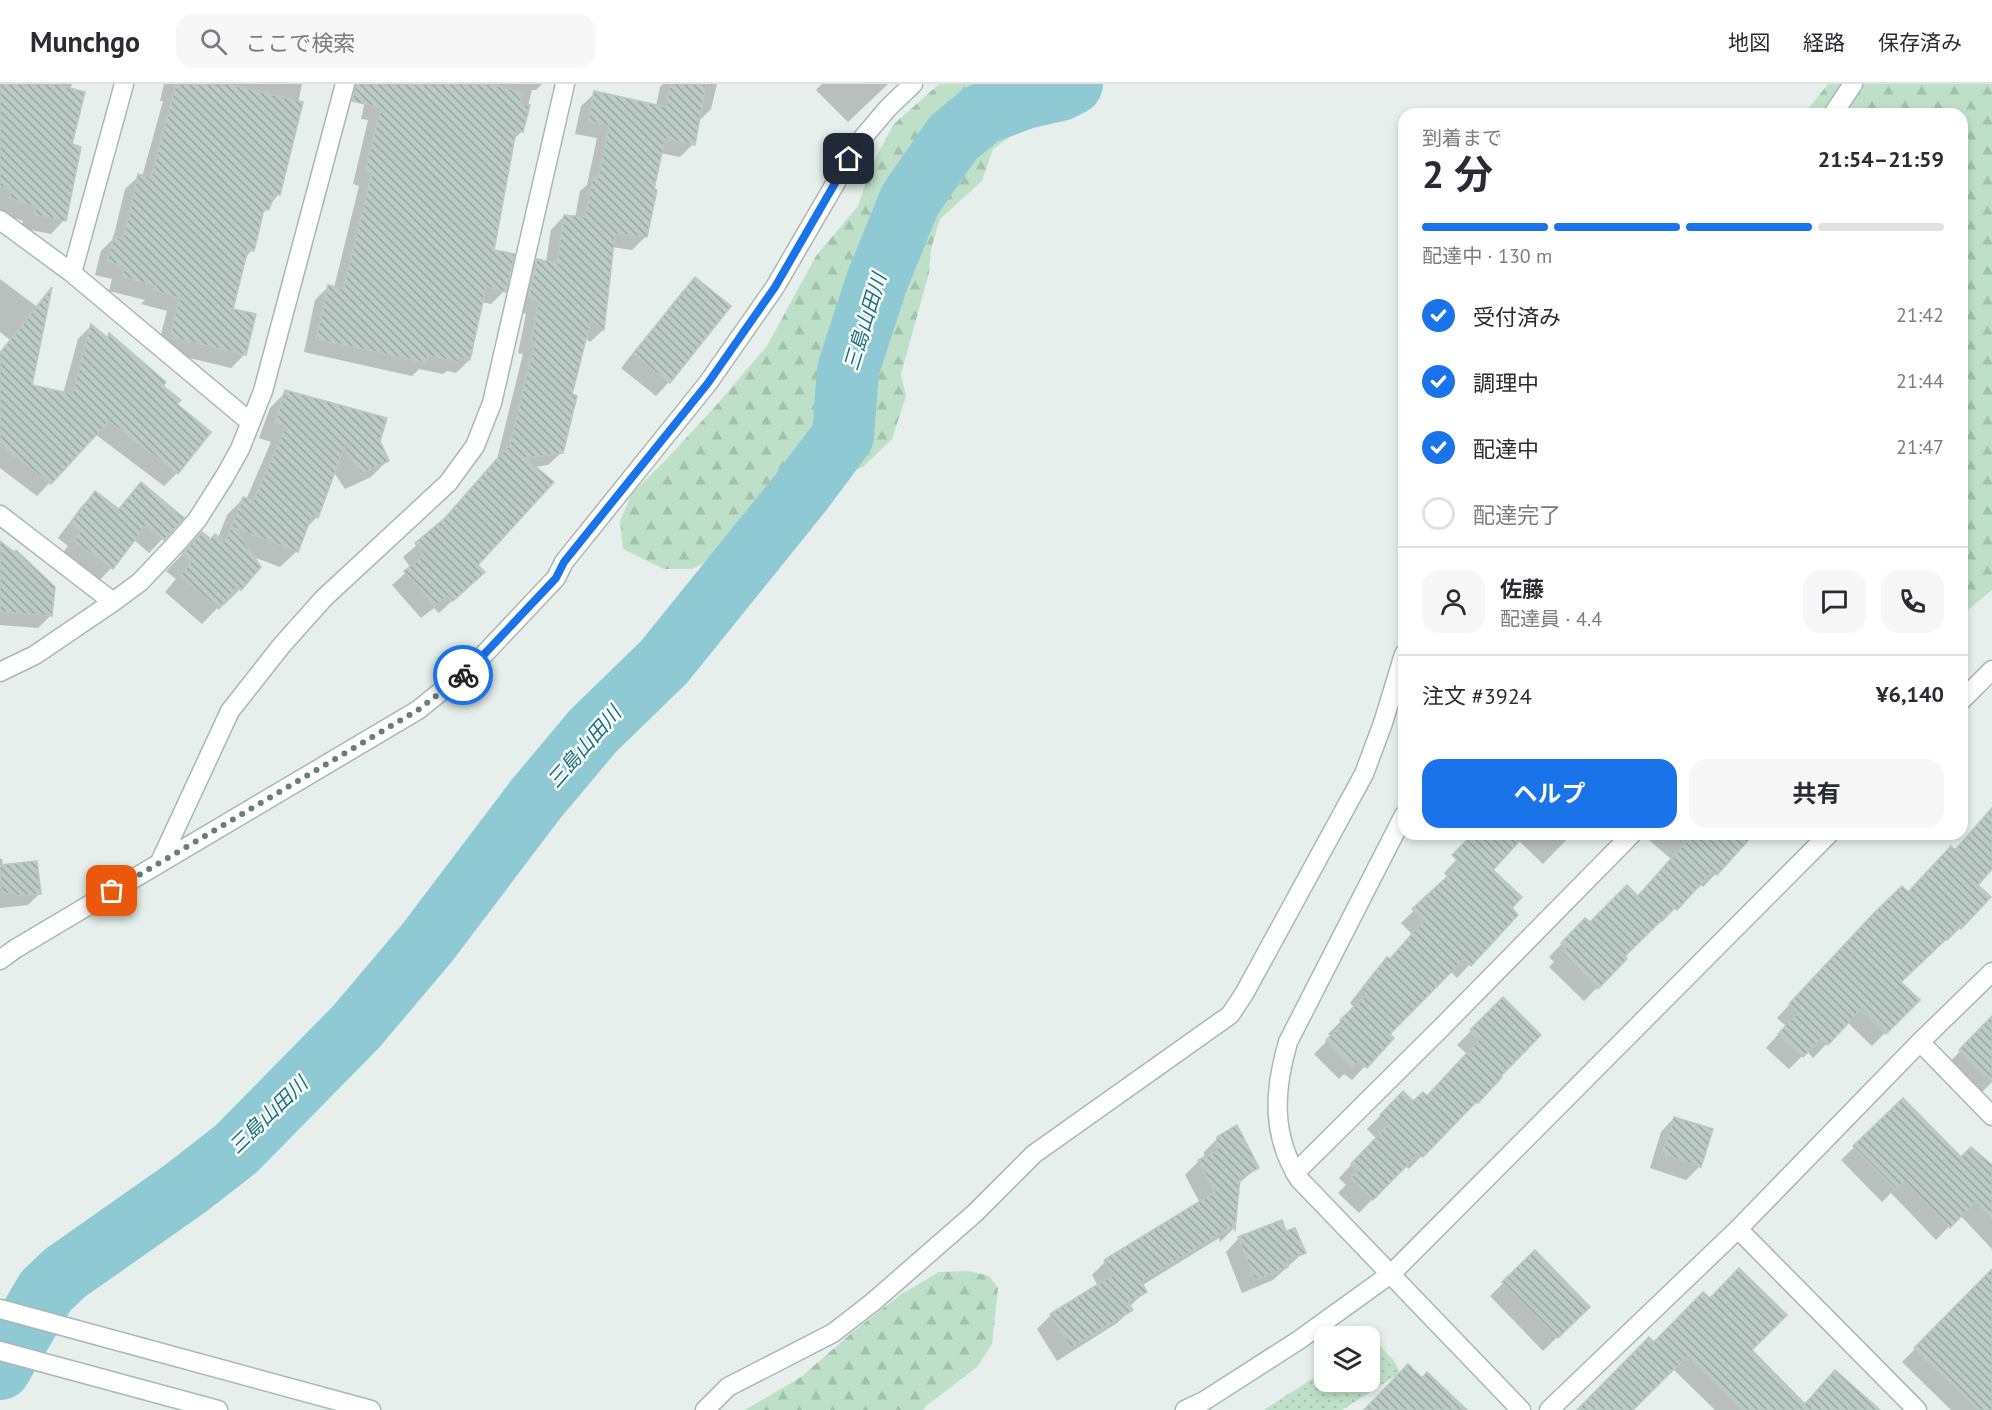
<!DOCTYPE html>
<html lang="ja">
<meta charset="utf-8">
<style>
:root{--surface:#fff;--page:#f7f7f7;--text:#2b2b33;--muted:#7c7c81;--line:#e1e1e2;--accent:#1a73e8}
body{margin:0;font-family:"PT Sans","Noto Sans JP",sans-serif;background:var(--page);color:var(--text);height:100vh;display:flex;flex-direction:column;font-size:22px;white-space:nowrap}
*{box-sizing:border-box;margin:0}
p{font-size:20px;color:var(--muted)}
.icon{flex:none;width:33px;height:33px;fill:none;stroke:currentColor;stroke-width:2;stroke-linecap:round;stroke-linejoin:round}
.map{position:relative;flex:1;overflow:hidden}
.details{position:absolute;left:1398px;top:24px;width:570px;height:732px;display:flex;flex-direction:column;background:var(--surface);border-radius:18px;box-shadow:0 3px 9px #0003}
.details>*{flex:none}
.buttons{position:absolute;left:1314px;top:1242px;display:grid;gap:12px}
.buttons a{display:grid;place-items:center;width:66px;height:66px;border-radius:12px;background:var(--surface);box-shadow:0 3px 9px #0003;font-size:30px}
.pin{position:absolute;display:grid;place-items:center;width:51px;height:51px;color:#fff;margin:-26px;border-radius:12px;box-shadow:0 3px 9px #0006}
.courier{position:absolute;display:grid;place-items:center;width:60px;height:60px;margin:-30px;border:4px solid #1a73e8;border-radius:50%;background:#fff;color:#222;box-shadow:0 2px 8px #0007}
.summary em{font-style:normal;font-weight:700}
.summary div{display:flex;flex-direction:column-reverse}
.summary{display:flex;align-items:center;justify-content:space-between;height:102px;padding:0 24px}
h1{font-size:39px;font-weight:700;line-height:45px}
.bar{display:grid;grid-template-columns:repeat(4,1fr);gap:9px 6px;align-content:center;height:72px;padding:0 24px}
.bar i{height:8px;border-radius:4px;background:var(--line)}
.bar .active{background:var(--accent)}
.bar p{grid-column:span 4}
.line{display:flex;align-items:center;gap:15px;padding:0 24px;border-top:2px solid var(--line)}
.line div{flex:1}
.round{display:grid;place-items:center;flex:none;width:63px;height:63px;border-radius:18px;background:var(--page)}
ol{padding:0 24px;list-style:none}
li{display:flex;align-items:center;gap:18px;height:66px}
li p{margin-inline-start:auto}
li .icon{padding:6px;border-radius:50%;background:var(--accent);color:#fff;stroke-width:4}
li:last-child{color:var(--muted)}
li i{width:33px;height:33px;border:3px solid var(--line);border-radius:50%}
.button{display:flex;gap:12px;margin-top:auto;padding:12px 24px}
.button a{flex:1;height:69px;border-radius:18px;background:var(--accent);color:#fff;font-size:24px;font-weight:700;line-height:69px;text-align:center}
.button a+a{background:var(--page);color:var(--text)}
header{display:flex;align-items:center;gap:36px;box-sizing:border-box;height:84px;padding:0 30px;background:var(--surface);border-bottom:2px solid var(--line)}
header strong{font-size:28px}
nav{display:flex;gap:33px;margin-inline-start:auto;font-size:21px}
.search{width:420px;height:54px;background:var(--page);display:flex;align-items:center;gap:15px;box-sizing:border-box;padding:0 21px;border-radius:18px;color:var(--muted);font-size:22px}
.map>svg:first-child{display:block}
.grass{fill:url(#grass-dots)}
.forest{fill:url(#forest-firs)}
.shadow{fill:#0003}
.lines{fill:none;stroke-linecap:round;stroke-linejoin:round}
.river{stroke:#8ec9d4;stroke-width:62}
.building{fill:url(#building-back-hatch);stroke:#b8c9c2;stroke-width:1.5}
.street-casing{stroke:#a8b8b2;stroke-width:21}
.secondary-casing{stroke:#a4bbb3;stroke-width:21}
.street{stroke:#fff;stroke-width:18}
.secondary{stroke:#fff;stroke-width:18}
.done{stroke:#687f78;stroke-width:6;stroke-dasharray:0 10.8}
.route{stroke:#1a73e8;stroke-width:8}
.labels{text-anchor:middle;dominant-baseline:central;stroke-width:5;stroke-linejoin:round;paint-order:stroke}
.water-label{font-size:20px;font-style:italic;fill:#1c6f80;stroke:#f7fbf9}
</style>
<header>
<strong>Munchgo</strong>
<div class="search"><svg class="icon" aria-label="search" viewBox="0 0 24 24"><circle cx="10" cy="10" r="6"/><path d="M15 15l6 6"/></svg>ここで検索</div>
<nav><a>地図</a><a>経路</a><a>保存済み</a></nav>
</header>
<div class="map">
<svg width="1992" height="1326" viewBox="0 0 1992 1326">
<defs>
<pattern id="grass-dots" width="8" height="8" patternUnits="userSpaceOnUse" patternTransform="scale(1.5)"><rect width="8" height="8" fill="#bfe0c8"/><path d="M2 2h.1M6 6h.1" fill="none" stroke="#a4c1ad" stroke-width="1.8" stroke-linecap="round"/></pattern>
<pattern id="forest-firs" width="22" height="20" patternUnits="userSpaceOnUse" patternTransform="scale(1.5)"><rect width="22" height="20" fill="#bfe0c8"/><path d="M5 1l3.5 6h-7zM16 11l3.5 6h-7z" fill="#a4c1ad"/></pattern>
<pattern id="building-back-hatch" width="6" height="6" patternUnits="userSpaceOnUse" patternTransform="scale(1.5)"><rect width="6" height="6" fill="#bbcac4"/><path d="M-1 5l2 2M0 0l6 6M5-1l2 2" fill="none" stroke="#98a6a0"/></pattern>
</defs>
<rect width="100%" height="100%" fill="#e6efeb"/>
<path class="grass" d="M 1374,1255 L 1395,1278 L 1400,1289 L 1342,1326 L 1264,1326 L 1324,1287 L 1324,1298 L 1370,1298 L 1370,1258 Z"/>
<path class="forest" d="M 939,0 L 1055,0 L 1042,29 L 993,65 L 982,97 L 940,135 L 931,165 L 929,189 L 901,290 L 906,312 L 892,355 L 863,383 L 831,395 L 773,404 L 761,419 L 755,452 L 692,485 L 664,485 L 623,465 L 620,437 L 632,409 L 662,380 L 714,324 L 767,262 L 816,172 L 858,122 L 871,83 L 893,41 Z
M 1828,0 L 1992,0 L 1992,506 L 1969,525 L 1962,534 L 1962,30 L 1804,30 Z
M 969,1187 L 989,1192 L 998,1204 L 992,1260 L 977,1283 L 926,1322 L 923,1326 L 745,1326 L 801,1293 L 854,1247 L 900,1211 L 939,1188 Z"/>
<path class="shadow" d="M 0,0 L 72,0 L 70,5 L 70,61 L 64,136 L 51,150 L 21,144 L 23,137 L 0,129 Z
M 164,0 L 302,0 L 279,110 L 261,132 L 252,166 L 244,175 L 231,226 L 254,232 L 244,271 L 231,284 L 157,266 L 167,227 L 141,220 L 145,216 L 109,207 L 112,195 L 95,191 L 101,167 L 113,155 L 125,105 L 139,92 L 142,93 L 163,17 L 160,17 Z
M 369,0 L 542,0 L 536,6 L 532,6 L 521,48 L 513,56 L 493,167 L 504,207 L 491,220 L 481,218 L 469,276 L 456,289 L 447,287 L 443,290 L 419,285 L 412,292 L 304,268 L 315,216 L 328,203 L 334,204 L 359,102 L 353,100 L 368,36 L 361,35 Z
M 663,0 L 717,0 L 711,25 L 697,39 L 693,60 L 680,73 L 660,69 L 645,153 L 632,166 L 612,163 L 603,246 L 590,258 L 585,254 L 570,312 L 562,368 L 548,381 L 534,383 L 476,481 L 469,501 L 439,529 L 434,524 L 421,534 L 392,501 L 411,484 L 403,473 L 440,441 L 497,375 L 523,270 L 518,269 L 526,230 L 515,227 L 524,190 L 537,176 L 546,178 L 551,146 L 564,132 L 575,134 L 580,107 L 587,101 L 597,54 L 575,50 L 581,22 L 595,9 L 656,22 L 660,3 Z
M 822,0 L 888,0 L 848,38 L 816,6 Z
M 0,195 L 36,222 L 50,208 L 30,302 L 63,310 L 78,255 L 91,242 L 106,254 L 109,251 L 160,303 L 175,321 L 177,389 L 164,402 L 95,350 L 37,412 L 0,384 L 0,268 L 10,256 L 0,248 Z
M 695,195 L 669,298 L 656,312 L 621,284 L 681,209 Z
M 286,308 L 379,357 L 387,377 L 371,393 L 345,405 L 333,387 L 317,433 L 306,444 L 297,467 L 280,483 L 253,473 L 240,505 L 224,521 L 222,519 L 202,540 L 165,508 L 176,495 L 166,487 L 202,450 L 210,457 L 218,454 L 227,431 L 243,415 L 246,416 L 271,358 L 259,354 L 270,324 Z
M 141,400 L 182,434 L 149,469 L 133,455 L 111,484 L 98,498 L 61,471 L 68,462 L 58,454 L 81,423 L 95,409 L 117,426 Z
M 0,459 L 51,531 L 38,544 L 0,541 Z
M 1992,725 L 1992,783 L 1976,801 L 1960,844 L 1947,857 L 1945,855 L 1899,898 L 1918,916 L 1872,962 L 1847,938 L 1813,974 L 1807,967 L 1789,985 L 1766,964 L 1786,942 L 1777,934 L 1859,845 L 1907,809 L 1954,768 Z
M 1480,750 L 1572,750 L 1543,780 L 1518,756 L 1491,786 L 1510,824 L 1516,831 L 1457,894 L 1450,887 L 1388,950 L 1391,954 L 1352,996 L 1344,990 L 1339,995 L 1314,970 L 1331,953 L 1328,950 L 1354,924 L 1350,919 L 1374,888 L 1387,875 L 1389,876 L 1412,850 L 1401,839 L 1448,794 L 1444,789 Z
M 1642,750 L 1754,750 L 1703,803 L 1699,800 L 1662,838 L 1660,836 L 1623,872 L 1625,875 L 1584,917 L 1549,883 L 1554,878 L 1549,873 L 1585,836 L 1590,840 L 1637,813 L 1671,775 Z
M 0,775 L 2,775 L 3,782 L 40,809 L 28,821 L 0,824 Z
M 1503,915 L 1477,1018 L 1463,1031 L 1462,1030 L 1409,1085 L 1405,1082 L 1359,1129 L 1338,1109 L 1346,1101 L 1339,1094 L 1376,1054 L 1367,1045 L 1403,1009 L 1413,1019 L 1426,1013 L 1467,970 L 1457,961 Z
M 1992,937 L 1992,998 L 1980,1010 L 1948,980 L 1978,948 Z
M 1903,1016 L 1961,1075 L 1992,1083 L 1992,1165 L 1960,1131 L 1936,1156 L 1891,1109 L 1882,1118 L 1841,1076 Z
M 1674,1034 L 1700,1082 L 1686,1096 L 1650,1084 L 1661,1048 Z
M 1218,1054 L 1257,1084 L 1238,1100 L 1233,1145 L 1220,1158 L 1219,1154 L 1141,1202 L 1145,1208 L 1129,1223 L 1131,1226 L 1117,1239 L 1057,1277 L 1037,1245 L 1051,1231 L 1098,1202 L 1092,1191 L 1105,1178 L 1200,1119 L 1185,1091 L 1199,1077 L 1204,1075 L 1204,1068 Z
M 1285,1149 L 1304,1168 L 1273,1196 L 1242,1209 L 1226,1168 L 1239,1154 Z
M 1535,1168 L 1588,1223 L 1543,1267 L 1490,1212 Z
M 1992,1188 L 1992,1326 L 1951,1326 L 1902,1278 Z
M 1654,1260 L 1750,1266 L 1803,1320 L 1808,1316 L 1869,1326 L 1715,1326 L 1672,1284 L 1630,1326 L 1579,1326 Z"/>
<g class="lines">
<path class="river" d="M 0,1285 L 46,1207 L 65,1189 L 186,1104 L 236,1065 L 356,943 L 427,859 L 536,715 L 593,647 L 664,578 L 802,407 L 843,352 L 848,286 L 877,197 L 910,116 L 953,54 L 982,30 L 1025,14 L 1060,6 L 1072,0"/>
</g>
<path class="building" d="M 0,0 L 54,0 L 85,8 L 72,60 L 81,63 L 66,137 L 34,131 L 36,123 L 9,114 L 12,106 L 0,102 Z
M 176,0 L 227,0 L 303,18 L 280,111 L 274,110 L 269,126 L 264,125 L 254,167 L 248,165 L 233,225 L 256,230 L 246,271 L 170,253 L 179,214 L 152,206 L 156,202 L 122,193 L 125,182 L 107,178 L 114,152 L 123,155 L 138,90 L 151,93 Z
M 356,0 L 489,0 L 522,8 L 520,19 L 530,21 L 523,48 L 516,47 L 494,166 L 515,170 L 506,208 L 486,203 L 470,276 L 459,274 L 458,278 L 428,272 L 426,279 L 316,255 L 328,201 L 343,205 L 372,89 L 365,87 L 381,24 L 352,17 Z
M 670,0 L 706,0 L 695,61 L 665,55 L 654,105 L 657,106 L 647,153 L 615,150 L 604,246 L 591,236 L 572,310 L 577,312 L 563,369 L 525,374 L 554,398 L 478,481 L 485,488 L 453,517 L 448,512 L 435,522 L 404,487 L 424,471 L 415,459 L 445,434 L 510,360 L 535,257 L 531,256 L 539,217 L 528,214 L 537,175 L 557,179 L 564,131 L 585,133 L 593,93 L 598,94 L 609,42 L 588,37 L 594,7 L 666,23 Z
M 695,193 L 731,222 L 670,299 L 633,270 Z
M 52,203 L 32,301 L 72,310 L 91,240 L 108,254 L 109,249 L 166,298 L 163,302 L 181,316 L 177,320 L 211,348 L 178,390 L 109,337 L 51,400 L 0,361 L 0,269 Z
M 285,306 L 387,334 L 380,357 L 389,377 L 361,390 L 344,363 L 318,434 L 312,431 L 298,468 L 235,444 L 261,483 L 241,506 L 238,502 L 219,525 L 180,491 L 191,478 L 182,470 L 202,448 L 211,455 L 215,450 L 225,458 L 243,413 L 253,417 L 286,342 L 275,338 Z
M 141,398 L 184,434 L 164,456 L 146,441 L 113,485 L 74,457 L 80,447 L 70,440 L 95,407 L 119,425 Z
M 0,457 L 14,468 L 16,466 L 55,503 L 52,532 L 0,528 Z
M 1992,724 L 1992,785 L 1978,801 L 1991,813 L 1961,845 L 1959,843 L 1901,898 L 1920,916 L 1886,950 L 1861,925 L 1828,961 L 1821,955 L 1803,973 L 1778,950 L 1798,928 L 1789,920 L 1873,830 L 1902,802 L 1908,808 L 1951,762 L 1955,766 Z
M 1473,750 L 1526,750 L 1493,786 L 1522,813 L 1512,824 L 1518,831 L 1471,882 L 1464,875 L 1390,950 L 1394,954 L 1367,984 L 1359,978 L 1353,983 L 1326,956 L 1343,940 L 1340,936 L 1367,910 L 1362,905 L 1387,873 L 1390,875 L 1424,836 L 1412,825 L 1461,780 L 1452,771 Z
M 1693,750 L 1754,750 L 1717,791 L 1713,787 L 1677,826 L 1674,824 L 1625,872 L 1627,875 L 1598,905 L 1561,869 L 1566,864 L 1561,859 L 1585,834 L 1590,838 L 1627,801 L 1638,812 Z
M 37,777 L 41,810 L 15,812 L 15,809 L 2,810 L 0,781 Z
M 1503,913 L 1541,951 L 1501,992 L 1502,993 L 1478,1019 L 1476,1018 L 1423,1073 L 1419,1069 L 1373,1116 L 1350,1094 L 1358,1086 L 1351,1080 L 1389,1040 L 1380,1031 L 1403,1007 L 1413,1017 L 1423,1008 L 1427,1012 L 1479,956 L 1470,946 Z
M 1992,932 L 1992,998 L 1959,966 Z
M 1903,1014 L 1961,1073 L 1971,1063 L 1992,1081 L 1992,1134 L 1976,1117 L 1950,1144 L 1905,1097 L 1896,1105 L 1853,1062 Z
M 1674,1033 L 1713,1045 L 1701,1083 L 1662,1070 Z
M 1237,1041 L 1259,1084 L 1240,1094 L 1235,1146 L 1233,1142 L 1141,1198 L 1147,1208 L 1128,1219 L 1133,1226 L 1071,1264 L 1050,1230 L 1113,1191 L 1104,1176 L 1215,1108 L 1198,1076 L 1217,1067 L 1217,1053 Z
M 1282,1136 L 1286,1147 L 1295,1144 L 1306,1169 L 1286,1176 L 1288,1183 L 1255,1196 L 1238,1153 Z
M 1535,1166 L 1590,1223 L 1558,1254 L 1502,1198 Z
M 1739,1184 L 1787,1231 L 1752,1266 L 1805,1320 L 1835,1286 L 1880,1326 L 1742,1326 L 1693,1277 L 1692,1279 L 1686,1273 L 1633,1326 L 1577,1326 L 1649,1253 L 1654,1258 L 1703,1208 L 1710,1214 Z
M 1992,1185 L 1992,1326 L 1978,1326 L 1914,1264 Z
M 1408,1280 L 1422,1294 L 1427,1288 L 1467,1326 L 1364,1326 Z"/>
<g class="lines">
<g class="street-casing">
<path id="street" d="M 0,136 L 72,189 L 250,338
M 72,189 L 124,0
M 0,431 L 113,518
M 0,588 L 35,571 L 113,518 L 140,498 L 175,461 L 197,436 L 225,392 L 240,365 L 263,307 L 345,0
M 160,778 L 230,627 L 282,561 L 324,514 L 448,399 L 475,362 L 492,319 L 565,0
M 0,876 L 15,865 L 418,626 L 474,581 L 556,494 L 564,478 L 708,299 L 775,203 L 860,57 L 888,24 L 913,0
M 1920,958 L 1992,1032
M 1295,1089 L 1441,944 L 1632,750
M 1738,1145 L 1917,1326
M 0,1225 L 371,1326
M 705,1326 L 728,1303 L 833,1249 L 873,1218 L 975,1129 L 1034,1070 L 1230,931 L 1244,910 L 1364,690 L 1383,639 L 1404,570
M 1549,1326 L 1738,1145 L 1920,958 L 1992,888"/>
</g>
<g class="secondary-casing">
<path id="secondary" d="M 1833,30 L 1853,0
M 1962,616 L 1992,586
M 1404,731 L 1288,958 C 1274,1006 1271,1051 1299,1095 L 1521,1326
M 0,1267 L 218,1326
M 1185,1326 L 1204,1317 L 1299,1256 L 1392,1189 L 1829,750"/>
</g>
<use href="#street" class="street"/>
<use href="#secondary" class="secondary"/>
</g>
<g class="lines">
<path class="done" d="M 112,807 L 418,626 L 463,591"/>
<path class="route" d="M 463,591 L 474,581 L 556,494 L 564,478 L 708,299 L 775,203 L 849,75"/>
</g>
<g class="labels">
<g class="water-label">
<text transform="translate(865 238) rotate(-73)">三島山田川</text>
<text transform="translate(584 663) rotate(-49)">三島山田川</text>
<text transform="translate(268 1031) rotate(-44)">三島山田川</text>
</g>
</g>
</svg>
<div class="buttons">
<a><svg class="icon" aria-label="layers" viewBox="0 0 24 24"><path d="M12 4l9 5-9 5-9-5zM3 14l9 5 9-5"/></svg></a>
</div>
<div class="pin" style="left:112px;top:807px;background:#ea580c"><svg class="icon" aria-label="bag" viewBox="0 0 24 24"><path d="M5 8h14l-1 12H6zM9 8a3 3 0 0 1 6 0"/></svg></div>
<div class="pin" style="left:849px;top:75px;background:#1f2937"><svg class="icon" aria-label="home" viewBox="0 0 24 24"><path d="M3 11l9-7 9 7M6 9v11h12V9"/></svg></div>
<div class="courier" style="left:463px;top:591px"><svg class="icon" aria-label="bike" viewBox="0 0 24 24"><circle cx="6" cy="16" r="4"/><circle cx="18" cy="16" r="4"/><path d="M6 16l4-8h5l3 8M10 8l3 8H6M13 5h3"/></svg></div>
<section class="details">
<div class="summary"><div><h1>2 分</h1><p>到着まで</p></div><em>21:54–21:59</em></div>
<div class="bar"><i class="active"></i><i class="active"></i><i class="active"></i><i></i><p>配達中 · 130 m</p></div>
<ol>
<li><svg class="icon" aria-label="check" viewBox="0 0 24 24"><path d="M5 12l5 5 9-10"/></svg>受付済み<p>21:42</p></li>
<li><svg class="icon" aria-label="check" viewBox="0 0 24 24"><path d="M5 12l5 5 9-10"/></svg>調理中<p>21:44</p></li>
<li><svg class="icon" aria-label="check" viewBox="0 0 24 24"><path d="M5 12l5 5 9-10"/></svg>配達中<p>21:47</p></li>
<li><i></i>配達完了</li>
</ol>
<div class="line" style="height:108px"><a class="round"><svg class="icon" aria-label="person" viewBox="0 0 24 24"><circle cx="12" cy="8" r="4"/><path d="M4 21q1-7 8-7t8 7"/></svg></a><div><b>佐藤</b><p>配達員 · 4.4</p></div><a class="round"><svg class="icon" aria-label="chat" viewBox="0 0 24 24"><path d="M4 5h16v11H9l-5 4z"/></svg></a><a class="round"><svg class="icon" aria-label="phone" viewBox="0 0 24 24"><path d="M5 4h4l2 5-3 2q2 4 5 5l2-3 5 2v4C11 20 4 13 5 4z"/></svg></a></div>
<div class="line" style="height:78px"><div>注文 #3924</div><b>¥6,140</b></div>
<div class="button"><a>ヘルプ</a><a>共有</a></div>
</section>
</div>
